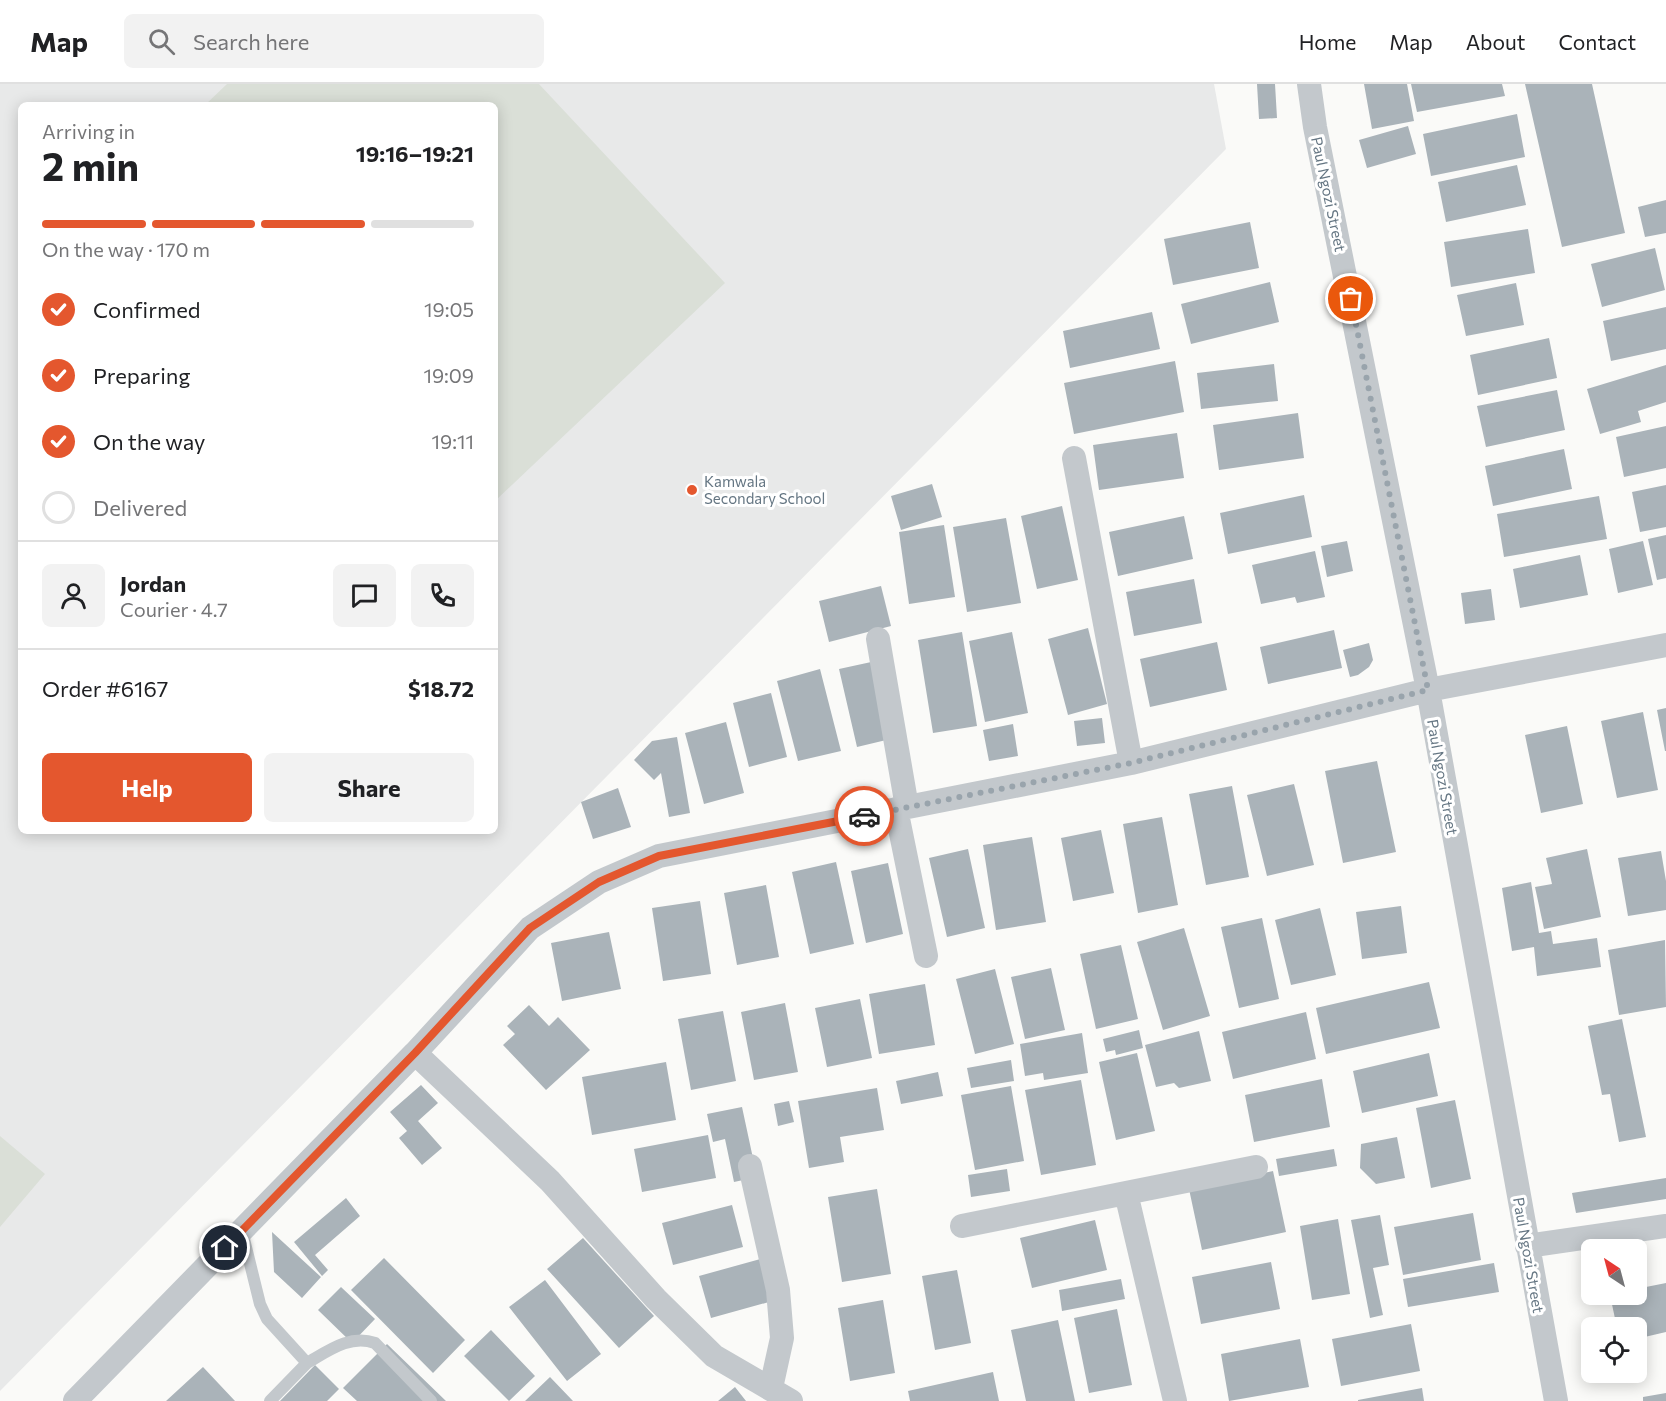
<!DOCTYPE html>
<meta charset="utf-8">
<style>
:root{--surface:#fff;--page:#f2f2f2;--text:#202124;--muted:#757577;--line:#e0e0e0;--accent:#e4572e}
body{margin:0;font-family:Commissioner,sans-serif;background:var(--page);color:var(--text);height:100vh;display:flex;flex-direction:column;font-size:22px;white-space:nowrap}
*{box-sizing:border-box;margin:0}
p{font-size:20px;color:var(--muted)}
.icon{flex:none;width:33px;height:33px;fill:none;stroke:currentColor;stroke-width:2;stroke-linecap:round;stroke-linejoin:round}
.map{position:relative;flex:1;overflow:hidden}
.panel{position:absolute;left:18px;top:18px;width:480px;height:732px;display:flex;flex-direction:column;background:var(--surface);border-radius:9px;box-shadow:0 3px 15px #0003}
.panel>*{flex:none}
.needle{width:39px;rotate:324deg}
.tools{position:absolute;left:1581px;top:1155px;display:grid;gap:12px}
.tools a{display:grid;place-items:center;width:66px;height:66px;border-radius:9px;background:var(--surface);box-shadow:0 3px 15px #0003;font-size:30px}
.pin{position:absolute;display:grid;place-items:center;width:51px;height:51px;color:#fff;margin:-26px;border:3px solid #fff;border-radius:50%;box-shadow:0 2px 6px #0007}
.courier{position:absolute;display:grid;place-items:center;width:60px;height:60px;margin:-30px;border:4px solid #e4572e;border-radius:50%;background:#fff;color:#222;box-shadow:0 2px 8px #0007}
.summary em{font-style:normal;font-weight:700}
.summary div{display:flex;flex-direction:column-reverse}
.summary{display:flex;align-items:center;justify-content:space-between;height:102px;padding:0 24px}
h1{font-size:39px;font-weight:700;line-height:45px}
.bar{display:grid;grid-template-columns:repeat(4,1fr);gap:9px 6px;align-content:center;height:72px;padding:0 24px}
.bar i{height:8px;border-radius:4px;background:var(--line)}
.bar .on{background:var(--accent)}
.bar p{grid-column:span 4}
.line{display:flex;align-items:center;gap:15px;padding:0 24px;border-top:2px solid var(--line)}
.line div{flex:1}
.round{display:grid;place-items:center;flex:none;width:63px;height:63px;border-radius:9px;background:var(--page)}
ol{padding:0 24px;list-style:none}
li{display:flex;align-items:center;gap:18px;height:66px}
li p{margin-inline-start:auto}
li .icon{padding:6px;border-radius:50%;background:var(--accent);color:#fff;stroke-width:4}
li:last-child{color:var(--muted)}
li i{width:33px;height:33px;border:3px solid var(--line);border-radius:50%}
.action{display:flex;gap:12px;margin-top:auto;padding:12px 24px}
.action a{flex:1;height:69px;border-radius:9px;background:var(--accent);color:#fff;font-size:24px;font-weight:700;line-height:69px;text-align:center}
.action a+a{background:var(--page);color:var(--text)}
header{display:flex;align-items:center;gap:36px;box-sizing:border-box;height:84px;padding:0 30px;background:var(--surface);border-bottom:2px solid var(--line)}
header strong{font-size:28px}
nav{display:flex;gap:33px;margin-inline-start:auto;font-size:21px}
.search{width:420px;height:54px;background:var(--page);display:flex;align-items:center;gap:15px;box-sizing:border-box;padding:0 21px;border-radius:9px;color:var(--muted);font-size:22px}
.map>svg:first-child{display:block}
.built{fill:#e8e9e9;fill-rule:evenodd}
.pitch{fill:#dadfd7}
.building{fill:#aab3b9}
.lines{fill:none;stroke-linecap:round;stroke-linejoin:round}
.service{stroke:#c3c8cc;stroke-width:12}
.minor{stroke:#c3c8cc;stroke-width:24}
.done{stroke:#99a4ac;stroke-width:6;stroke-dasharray:0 10.8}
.route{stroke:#e4572e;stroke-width:8}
.poi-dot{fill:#e4572e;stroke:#fff;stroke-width:2}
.labels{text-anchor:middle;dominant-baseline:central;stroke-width:6;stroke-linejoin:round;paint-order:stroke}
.street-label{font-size:15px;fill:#657683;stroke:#fff}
.poi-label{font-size:15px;fill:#657683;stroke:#fff;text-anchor:start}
</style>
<header>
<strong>Map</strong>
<div class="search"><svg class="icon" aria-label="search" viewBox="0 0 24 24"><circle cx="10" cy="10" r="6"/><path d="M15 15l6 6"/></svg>Search here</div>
<nav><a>Home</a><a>Map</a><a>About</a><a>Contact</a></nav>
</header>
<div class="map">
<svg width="1666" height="1317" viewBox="0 0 1666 1317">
<rect width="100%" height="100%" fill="#fafaf8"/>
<path class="built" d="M 0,0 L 1214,0 L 1226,65 L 0,1307 ZM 21,21 L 495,21 L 495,747 L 21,747 Z"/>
<path class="pitch" d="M 227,0 L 539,0 L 725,199 L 495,417 L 495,21 L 205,21 Z
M 0,1052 L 45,1090 L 0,1143 Z"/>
<path class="building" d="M 1257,0 L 1275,0 L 1277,34 L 1259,35 Z
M 1364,0 L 1407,0 L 1414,37 L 1372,45 Z
M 1411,0 L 1502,0 L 1505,12 L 1417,28 Z
M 1525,0 L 1592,0 L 1625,149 L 1562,163 Z
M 1517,30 L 1525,73 L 1431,92 L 1423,50 Z
M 1408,42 L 1416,70 L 1367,84 L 1359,56 Z
M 1517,81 L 1526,121 L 1446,138 L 1438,98 Z
M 1666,116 L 1666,149 L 1645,153 L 1638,123 Z
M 1250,138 L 1259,184 L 1173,201 L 1164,155 Z
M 1528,145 L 1535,189 L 1451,203 L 1444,158 Z
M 1655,164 L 1665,206 L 1602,223 L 1591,180 Z
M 1270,198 L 1279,238 L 1191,260 L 1181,220 Z
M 1516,199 L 1524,241 L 1466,252 L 1457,211 Z
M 1666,223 L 1666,265 L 1611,277 L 1603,237 Z
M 1152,228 L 1160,265 L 1070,284 L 1063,247 Z
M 1549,254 L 1557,294 L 1478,311 L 1470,271 Z
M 1175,277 L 1184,328 L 1074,350 L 1064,299 Z
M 1274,280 L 1278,317 L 1201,325 L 1197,289 Z
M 1666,281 L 1666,318 L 1638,327 L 1641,338 L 1600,350 L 1587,305 Z
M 1557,306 L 1565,346 L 1486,363 L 1477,322 Z
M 1298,329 L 1304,374 L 1219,386 L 1213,341 Z
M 1666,342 L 1666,384 L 1624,393 L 1616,353 Z
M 1177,349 L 1184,394 L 1099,406 L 1093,361 Z
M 1564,365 L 1572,405 L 1493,422 L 1485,382 Z
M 932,400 L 942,433 L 901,446 L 891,412 Z
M 1666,401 L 1666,443 L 1640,448 L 1632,408 Z
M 1304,411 L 1312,453 L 1228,470 L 1220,429 Z
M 1599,412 L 1607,455 L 1504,473 L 1497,430 Z
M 1062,422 L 1078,496 L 1037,505 L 1021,432 Z
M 1184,432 L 1193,475 L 1118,492 L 1109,448 Z
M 1006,434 L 1021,519 L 967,528 L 953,443 Z
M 944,441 L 955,513 L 909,520 L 899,448 Z
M 1666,451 L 1666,494 L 1657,496 L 1648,455 Z
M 1347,457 L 1353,487 L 1327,493 L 1321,462 Z
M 1643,457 L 1653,501 L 1618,509 L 1609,465 Z
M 1315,467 L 1325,513 L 1297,519 L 1295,513 L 1261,520 L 1252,481 Z
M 1580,471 L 1588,511 L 1520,524 L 1513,485 Z
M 1194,495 L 1202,539 L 1134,552 L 1126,508 Z
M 881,502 L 891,542 L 829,558 L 819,517 Z
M 1491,505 L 1495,536 L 1465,540 L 1461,509 Z
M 1088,544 L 1107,620 L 1068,631 L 1048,555 Z
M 1334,546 L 1342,584 L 1268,600 L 1260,563 Z
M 962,548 L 977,642 L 933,649 L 918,556 Z
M 1012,548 L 1028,629 L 985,638 L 969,557 Z
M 1217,558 L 1227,606 L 1150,623 L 1140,575 Z
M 1369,559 L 1373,576 L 1369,583 L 1358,591 L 1350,593 L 1343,566 Z
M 885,575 L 903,652 L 857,663 L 839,585 Z
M 820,585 L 841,667 L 798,677 L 777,597 Z
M 771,609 L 787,673 L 749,683 L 733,619 Z
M 1666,624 L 1666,667 L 1665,667 L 1657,626 Z
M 1643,628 L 1658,706 L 1617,714 L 1601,637 Z
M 1102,634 L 1105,659 L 1077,662 L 1074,637 Z
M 726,638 L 744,709 L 704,720 L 685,649 Z
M 1013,640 L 1018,672 L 989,677 L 983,646 Z
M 1567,642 L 1583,720 L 1541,729 L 1525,651 Z
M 677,653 L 690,729 L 669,733 L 661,689 L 654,696 L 634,676 L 652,657 Z
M 1377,677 L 1396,768 L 1343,779 L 1325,687 Z
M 1294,700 L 1314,781 L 1267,792 L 1247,711 Z
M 1232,702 L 1249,793 L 1206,801 L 1189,710 Z
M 618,704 L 631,743 L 593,755 L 581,718 Z
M 1162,733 L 1178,821 L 1138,829 L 1123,740 Z
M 1101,746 L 1114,809 L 1073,817 L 1061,754 Z
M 1032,753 L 1046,838 L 996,846 L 983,761 Z
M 968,765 L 985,844 L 947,853 L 929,774 Z
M 1587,765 L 1601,833 L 1544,845 L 1535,803 L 1552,800 L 1546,774 Z
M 1661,767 L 1666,797 L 1666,826 L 1628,832 L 1618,774 Z
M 836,778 L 854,860 L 810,870 L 792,788 Z
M 888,779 L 903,850 L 866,859 L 851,787 Z
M 1531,798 L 1539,849 L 1551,847 L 1553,860 L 1597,854 L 1601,883 L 1537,892 L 1534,863 L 1512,867 L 1502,804 Z
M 766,801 L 779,873 L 737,881 L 724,809 Z
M 700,817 L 711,890 L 663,897 L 652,824 Z
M 1401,822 L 1407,869 L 1362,875 L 1356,828 Z
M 1320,824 L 1336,891 L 1291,901 L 1275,836 Z
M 1262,834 L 1279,915 L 1239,924 L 1221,843 Z
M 1184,844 L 1210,932 L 1163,946 L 1137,858 Z
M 609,848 L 621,905 L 562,917 L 551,859 Z
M 1665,856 L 1666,923 L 1619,931 L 1608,866 Z
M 1121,861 L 1138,935 L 1096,945 L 1080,870 Z
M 1051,884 L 1065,946 L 1025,955 L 1011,893 Z
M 995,885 L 1014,960 L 975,970 L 956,895 Z
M 1429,898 L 1440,944 L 1326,970 L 1316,924 Z
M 925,900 L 935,961 L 879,970 L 869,910 Z
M 860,915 L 872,974 L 827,983 L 815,924 Z
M 785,919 L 798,988 L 754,996 L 741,928 Z
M 529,921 L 549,942 L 558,933 L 590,966 L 546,1006 L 503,961 L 515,950 L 507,942 Z
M 723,927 L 736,997 L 691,1006 L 678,935 Z
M 1306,928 L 1316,975 L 1233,995 L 1222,948 Z
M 1622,935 L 1646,1053 L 1619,1058 L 1610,1010 L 1602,1011 L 1588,942 Z
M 1139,946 L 1143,964 L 1116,971 L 1115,966 L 1106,968 L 1103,955 Z
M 1199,947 L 1211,997 L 1179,1004 L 1174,999 L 1156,1003 L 1145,961 Z
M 1082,949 L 1088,989 L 1044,996 L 1043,989 L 1025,992 L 1020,960 Z
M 1137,969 L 1155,1047 L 1116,1056 L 1099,978 Z
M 1429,969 L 1438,1012 L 1362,1029 L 1353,987 Z
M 1011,976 L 1014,997 L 971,1004 L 967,984 Z
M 666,978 L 676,1036 L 592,1051 L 582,993 Z
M 938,988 L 943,1012 L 901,1020 L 896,997 Z
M 1322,995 L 1330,1043 L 1254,1058 L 1245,1011 Z
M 1081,996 L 1096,1081 L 1041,1091 L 1025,1006 Z
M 421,1001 L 438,1019 L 418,1037 L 442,1064 L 422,1081 L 399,1054 L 407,1047 L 390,1028 Z
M 1011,1002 L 1024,1077 L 975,1086 L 961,1011 Z
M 877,1004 L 884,1046 L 840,1053 L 844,1078 L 809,1084 L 798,1017 Z
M 1455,1016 L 1471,1095 L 1431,1104 L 1416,1024 Z
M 789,1017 L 794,1038 L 778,1042 L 774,1020 Z
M 742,1023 L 757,1093 L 734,1098 L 725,1055 L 713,1058 L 707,1030 Z
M 708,1051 L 716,1094 L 642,1108 L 634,1065 Z
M 1397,1053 L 1405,1094 L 1376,1100 L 1360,1084 L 1361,1060 Z
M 1334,1065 L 1337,1082 L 1279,1092 L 1276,1075 Z
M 1007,1085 L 1010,1107 L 971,1113 L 968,1091 Z
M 1273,1087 L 1286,1148 L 1202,1166 L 1189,1105 Z
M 1666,1094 L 1666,1115 L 1576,1129 L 1572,1109 Z
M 877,1105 L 891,1190 L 842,1198 L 828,1113 Z
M 346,1114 L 360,1132 L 315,1171 L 328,1186 L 322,1192 L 294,1158 Z
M 732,1121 L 743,1163 L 673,1181 L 662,1139 Z
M 1473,1129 L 1481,1176 L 1403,1191 L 1394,1143 Z
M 1380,1131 L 1389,1181 L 1373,1184 L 1383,1231 L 1370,1234 L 1351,1136 Z
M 1338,1135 L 1350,1210 L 1312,1216 L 1300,1142 Z
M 1095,1136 L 1107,1186 L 1032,1204 L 1020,1154 Z
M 272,1148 L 321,1193 L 302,1214 L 274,1188 Z
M 583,1154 L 654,1232 L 619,1264 L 547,1185 Z
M 384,1174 L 465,1256 L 433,1289 L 351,1206 Z
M 764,1174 L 776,1216 L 711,1234 L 699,1192 Z
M 1271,1178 L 1280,1225 L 1201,1240 L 1192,1193 Z
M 1494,1179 L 1499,1208 L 1408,1223 L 1403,1195 Z
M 957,1186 L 971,1259 L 935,1266 L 922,1192 Z
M 1121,1195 L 1125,1215 L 1062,1227 L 1059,1206 Z
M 545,1196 L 601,1270 L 567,1297 L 509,1223 Z
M 1666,1199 L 1666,1248 L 1636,1255 L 1636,1244 L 1617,1244 L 1610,1211 L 1636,1210 L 1636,1205 Z
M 341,1203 L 375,1235 L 352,1259 L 318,1226 Z
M 883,1216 L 895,1289 L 850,1297 L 838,1224 Z
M 1117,1225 L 1132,1301 L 1089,1309 L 1074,1234 Z
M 1058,1236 L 1075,1317 L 1026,1317 L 1011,1246 Z
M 1411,1240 L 1420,1287 L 1341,1302 L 1332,1255 Z
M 491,1246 L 535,1292 L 509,1317 L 464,1272 Z
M 1300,1255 L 1309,1303 L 1229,1317 L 1221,1270 Z
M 387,1260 L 446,1317 L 357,1317 L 343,1304 Z
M 315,1281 L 339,1305 L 327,1317 L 280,1317 Z
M 203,1283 L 235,1317 L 166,1317 Z
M 993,1288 L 999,1317 L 910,1317 L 908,1307 Z
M 550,1293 L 573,1317 L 525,1317 Z
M 735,1303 L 746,1317 L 718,1317 Z
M 1422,1304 L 1424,1317 L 1358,1317 L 1358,1316 Z
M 1666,1309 L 1666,1317 L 1643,1317 L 1643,1313 Z"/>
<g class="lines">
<path class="service" d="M 242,1147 L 260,1220 L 267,1235 L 307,1279 C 328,1267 350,1250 375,1259 L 431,1317
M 270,1317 L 307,1279"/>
<path class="minor" d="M 1309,0 L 1315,43 L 1428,606 L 1556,1317
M 1074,374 L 1131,679
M 878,555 L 907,723
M 896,725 L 926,872
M 415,969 L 550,1097 L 656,1215 L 714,1272 L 791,1317
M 750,1082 L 778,1206 L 782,1254 L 771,1304
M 1126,1109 L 1256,1083
M 962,1142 L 1126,1109 L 1175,1317
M 1527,1162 L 1666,1142
M 75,1317 L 415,969 L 530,844 L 599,798 L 659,772 L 1131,679 L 1428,606 L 1666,561"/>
</g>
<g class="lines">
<path class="done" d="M 864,732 L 1131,679 L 1428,606 L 1351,215"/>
<path class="route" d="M 225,1164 L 415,969 L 530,844 L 599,798 L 659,772 L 864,732"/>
</g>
<circle class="poi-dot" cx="692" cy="406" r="6"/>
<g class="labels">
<g class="street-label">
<text transform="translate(1329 110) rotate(78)">Paul Ngozi Street</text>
<text transform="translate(1443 693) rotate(80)">Paul Ngozi Street</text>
<text transform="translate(1529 1171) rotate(80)">Paul Ngozi Street</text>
</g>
<g class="poi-label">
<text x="704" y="397">Kamwala<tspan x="704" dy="17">Secondary School</tspan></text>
</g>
</g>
</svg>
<div class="tools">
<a><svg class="needle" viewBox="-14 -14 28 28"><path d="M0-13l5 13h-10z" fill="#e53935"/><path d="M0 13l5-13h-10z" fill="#757577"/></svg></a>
<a><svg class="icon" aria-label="locate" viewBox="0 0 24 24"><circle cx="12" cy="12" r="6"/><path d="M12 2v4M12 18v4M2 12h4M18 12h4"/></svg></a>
</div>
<div class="pin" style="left:1351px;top:215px;background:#ea580c"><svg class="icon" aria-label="bag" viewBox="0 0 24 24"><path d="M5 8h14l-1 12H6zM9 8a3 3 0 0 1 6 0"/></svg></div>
<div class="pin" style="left:225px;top:1164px;background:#1f2937"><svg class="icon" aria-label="home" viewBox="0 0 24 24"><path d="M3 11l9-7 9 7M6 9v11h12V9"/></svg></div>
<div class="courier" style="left:864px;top:732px"><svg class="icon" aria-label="car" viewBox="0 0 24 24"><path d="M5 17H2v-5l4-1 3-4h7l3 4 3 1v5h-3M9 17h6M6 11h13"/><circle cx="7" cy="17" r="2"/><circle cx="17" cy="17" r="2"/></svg></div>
<section class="panel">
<div class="summary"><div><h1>2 min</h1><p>Arriving in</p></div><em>19:16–19:21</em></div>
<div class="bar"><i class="on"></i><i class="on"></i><i class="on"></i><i></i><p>On the way · 170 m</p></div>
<ol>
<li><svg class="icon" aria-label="check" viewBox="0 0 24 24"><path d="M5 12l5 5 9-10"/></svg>Confirmed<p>19:05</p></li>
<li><svg class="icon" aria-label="check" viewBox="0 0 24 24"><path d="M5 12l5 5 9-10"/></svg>Preparing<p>19:09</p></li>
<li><svg class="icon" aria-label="check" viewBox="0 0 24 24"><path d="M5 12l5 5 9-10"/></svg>On the way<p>19:11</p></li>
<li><i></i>Delivered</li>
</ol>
<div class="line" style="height:108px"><a class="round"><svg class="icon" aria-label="person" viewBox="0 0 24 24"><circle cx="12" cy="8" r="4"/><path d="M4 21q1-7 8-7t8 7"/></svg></a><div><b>Jordan</b><p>Courier · 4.7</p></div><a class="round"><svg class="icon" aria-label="chat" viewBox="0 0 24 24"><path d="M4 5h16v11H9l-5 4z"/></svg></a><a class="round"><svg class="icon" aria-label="phone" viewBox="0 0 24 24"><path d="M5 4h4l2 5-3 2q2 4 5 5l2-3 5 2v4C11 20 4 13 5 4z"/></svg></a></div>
<div class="line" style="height:78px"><div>Order #6167</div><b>$18.72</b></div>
<div class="action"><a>Help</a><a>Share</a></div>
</section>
</div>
